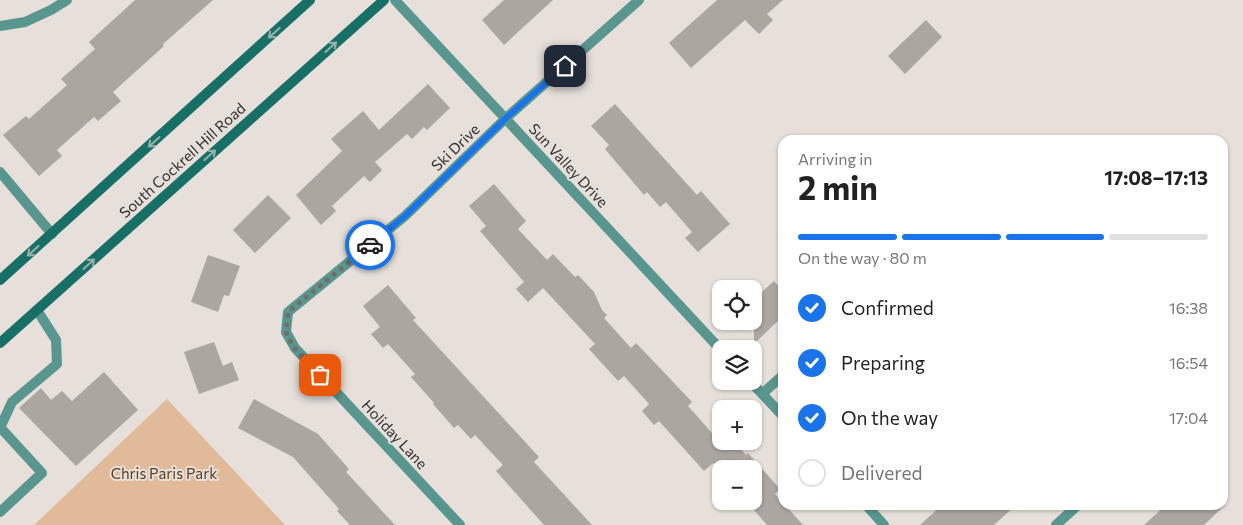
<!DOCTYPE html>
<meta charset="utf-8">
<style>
:root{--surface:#fff;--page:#f2f2f2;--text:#222;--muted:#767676;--line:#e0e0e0;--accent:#1a73e8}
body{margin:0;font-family:Commissioner,sans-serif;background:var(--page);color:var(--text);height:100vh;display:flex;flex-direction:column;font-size:19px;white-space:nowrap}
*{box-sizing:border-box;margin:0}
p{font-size:16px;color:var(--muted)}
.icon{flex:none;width:28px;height:28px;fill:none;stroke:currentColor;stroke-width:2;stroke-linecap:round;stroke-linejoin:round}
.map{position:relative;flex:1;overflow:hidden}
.drawer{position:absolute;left:778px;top:135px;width:450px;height:375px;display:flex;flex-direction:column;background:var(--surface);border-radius:15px;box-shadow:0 1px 4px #0004}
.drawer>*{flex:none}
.tools{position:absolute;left:712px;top:280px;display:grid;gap:10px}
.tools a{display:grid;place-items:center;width:50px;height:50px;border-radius:10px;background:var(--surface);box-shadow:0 1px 4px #0004;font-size:25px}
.pin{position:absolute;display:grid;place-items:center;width:42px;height:42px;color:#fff;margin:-21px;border-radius:10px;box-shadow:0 2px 8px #0006}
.courier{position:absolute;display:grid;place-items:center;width:50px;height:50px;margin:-25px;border:4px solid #1a73e8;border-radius:50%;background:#fff;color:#222;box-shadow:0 1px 6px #0007}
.overview em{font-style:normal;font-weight:700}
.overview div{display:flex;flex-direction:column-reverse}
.overview{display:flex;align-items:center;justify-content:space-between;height:85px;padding:0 20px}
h1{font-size:32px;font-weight:700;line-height:38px}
.bar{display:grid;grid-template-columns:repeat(4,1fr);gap:8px 5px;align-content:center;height:60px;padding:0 20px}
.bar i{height:6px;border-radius:4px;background:var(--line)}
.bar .current{background:var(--accent)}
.bar p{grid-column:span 4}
ol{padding:0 20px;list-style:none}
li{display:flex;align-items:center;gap:15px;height:55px}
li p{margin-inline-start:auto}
li .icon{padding:5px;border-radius:50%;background:var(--accent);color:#fff;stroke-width:4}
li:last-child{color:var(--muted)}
li i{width:28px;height:28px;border:2px solid var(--line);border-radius:50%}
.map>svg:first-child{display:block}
.green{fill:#e0ba99}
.building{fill:#aca6a1}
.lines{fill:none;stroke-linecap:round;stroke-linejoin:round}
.lane{stroke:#59978e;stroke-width:10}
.street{stroke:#59978e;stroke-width:10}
.secondary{stroke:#186f65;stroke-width:10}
.oneway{stroke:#94b2ab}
.done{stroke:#716d6a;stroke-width:5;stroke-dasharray:0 9}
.route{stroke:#1a73e8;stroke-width:6}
.labels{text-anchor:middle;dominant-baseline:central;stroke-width:4;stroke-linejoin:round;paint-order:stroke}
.street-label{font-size:15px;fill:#32302d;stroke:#e6dfda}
.park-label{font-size:15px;fill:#5e3b18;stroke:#e6dfda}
</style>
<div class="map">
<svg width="1243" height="525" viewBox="0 0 1243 525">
<rect width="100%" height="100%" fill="#e6dfda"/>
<path class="green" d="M 167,399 L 285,525 L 34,525 Z"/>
<path class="building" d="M 135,0 L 213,0 L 163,44 L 164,46 L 113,92 L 121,101 L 98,121 L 94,117 L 57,150 L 62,156 L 39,176 L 3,135 L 26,116 L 29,119 L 67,85 L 61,79 L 95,49 L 89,42 Z
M 504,0 L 553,0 L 504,45 L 482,20 Z
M 717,0 L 783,0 L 767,14 L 773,20 L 759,34 L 745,20 L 691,68 L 669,43 Z
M 926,20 L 942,37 L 905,74 L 888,56 Z
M 428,84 L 450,108 L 427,130 L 424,127 L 412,139 L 407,134 L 375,162 L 382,170 L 370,182 L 364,176 L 332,206 L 336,211 L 321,225 L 296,195 L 342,151 L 331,139 L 363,111 L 379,130 Z
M 615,104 L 697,195 L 701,191 L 730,224 L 698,252 L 685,238 L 692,232 L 666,202 L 660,207 L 647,192 L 644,195 L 605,149 L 609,145 L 591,126 Z
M 494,184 L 526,221 L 518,229 L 547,260 L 553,254 L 575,277 L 578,275 L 594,292 L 602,310 L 607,315 L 604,318 L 631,348 L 636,343 L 658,366 L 692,402 L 688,406 L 719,441 L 734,441 L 746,455 L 748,453 L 780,489 L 775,494 L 782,502 L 782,505 L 785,505 L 803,525 L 767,525 L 746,501 L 754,501 L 754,469 L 721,469 L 721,473 L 713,463 L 704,471 L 659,421 L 654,425 L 642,411 L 649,404 L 624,376 L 618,381 L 589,349 L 595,344 L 543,288 L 528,302 L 516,289 L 524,282 L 480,231 L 486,226 L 469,206 Z
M 268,195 L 291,218 L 255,253 L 233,230 Z
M 208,255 L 240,266 L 229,296 L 224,295 L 218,312 L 191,302 Z
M 774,281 L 782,290 L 782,317 L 754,344 L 754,299 Z
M 388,285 L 416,318 L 413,320 L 539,457 L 534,462 L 592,525 L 544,525 L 496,471 L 503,465 L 475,435 L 471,439 L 458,425 L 454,428 L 433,404 L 434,403 L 411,377 L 415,374 L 388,344 L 383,348 L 371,334 L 380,327 L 363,306 Z
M 214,342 L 223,366 L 232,362 L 239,380 L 199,394 L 184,352 Z
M 104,372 L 138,410 L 76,466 L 19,408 L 41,388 L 51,400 L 62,391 L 72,401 Z
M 254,399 L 318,434 L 349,469 L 346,472 L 395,525 L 350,525 L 337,511 L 339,509 L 293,457 L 238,428 Z
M 942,505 L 1016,505 L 994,525 L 920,525 Z
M 1166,505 L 1225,505 L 1204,525 L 1144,525 Z"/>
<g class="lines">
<path class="lane" d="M 0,427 L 42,473 L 0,512
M 0,428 L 12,402 L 57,364 L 56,340 L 37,310"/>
<path class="street" d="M 395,0 L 721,350
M 0,26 L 25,22 L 51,10 L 67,0
M 0,172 L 52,234
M 750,381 L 782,415
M 762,394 L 782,376
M 866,505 L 884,525
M 460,525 L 295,348 L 286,332 L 288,312 L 405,216 L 506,118 L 639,0
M 1056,525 L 1078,505"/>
<path class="secondary" d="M 0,280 L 310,0
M 0,343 L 384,0"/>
</g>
<defs><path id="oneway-shaft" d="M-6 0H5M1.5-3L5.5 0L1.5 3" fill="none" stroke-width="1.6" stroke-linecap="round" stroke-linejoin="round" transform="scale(1.25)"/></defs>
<g class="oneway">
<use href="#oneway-shaft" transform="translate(274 33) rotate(138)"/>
<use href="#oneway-shaft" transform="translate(331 47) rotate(-42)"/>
<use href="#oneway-shaft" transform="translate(154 142) rotate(138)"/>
<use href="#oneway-shaft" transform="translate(210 155) rotate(-42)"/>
<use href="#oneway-shaft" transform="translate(33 251) rotate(138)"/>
<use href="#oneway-shaft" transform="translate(89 264) rotate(-42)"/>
</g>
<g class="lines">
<path class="done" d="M 320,375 L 294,348 L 286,332 L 288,312 L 370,245"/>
<path class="route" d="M 370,245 L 405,216 L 506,118 L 565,66"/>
</g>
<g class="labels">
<g class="street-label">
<text transform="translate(455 147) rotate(-44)">Ski Drive</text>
<text transform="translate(182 160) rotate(-42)">South Cockrell Hill Road</text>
<text transform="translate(569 165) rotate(47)">Sun Valley Drive</text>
<text transform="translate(395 434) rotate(47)">Holiday Lane</text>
</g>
<g class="park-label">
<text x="164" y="473">Chris Paris Park</text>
</g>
</g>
</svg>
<div class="tools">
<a><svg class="icon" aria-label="locate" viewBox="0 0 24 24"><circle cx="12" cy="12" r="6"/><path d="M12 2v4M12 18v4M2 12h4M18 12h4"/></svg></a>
<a><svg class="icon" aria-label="layers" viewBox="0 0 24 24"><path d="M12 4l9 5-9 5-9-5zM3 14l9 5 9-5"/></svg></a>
<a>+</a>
<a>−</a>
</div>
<div class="pin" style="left:320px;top:375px;background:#ea580c"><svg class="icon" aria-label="bag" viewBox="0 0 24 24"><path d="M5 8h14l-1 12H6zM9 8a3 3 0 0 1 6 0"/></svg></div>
<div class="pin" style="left:565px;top:66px;background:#1f2937"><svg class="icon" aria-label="home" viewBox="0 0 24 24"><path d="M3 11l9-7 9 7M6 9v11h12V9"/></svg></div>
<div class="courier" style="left:370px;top:245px"><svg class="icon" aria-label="car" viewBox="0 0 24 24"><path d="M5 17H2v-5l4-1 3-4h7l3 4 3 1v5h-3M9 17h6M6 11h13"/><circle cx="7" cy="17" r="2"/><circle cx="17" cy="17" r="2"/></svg></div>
<section class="drawer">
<div class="overview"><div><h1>2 min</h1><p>Arriving in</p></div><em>17:08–17:13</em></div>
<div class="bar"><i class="current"></i><i class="current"></i><i class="current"></i><i></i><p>On the way · 80 m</p></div>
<ol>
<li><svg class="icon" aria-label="check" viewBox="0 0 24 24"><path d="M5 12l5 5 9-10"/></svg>Confirmed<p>16:38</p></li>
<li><svg class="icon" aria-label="check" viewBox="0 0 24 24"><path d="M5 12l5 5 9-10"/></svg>Preparing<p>16:54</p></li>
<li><svg class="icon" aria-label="check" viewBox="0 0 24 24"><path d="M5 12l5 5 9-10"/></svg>On the way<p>17:04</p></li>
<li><i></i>Delivered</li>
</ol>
</section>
</div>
